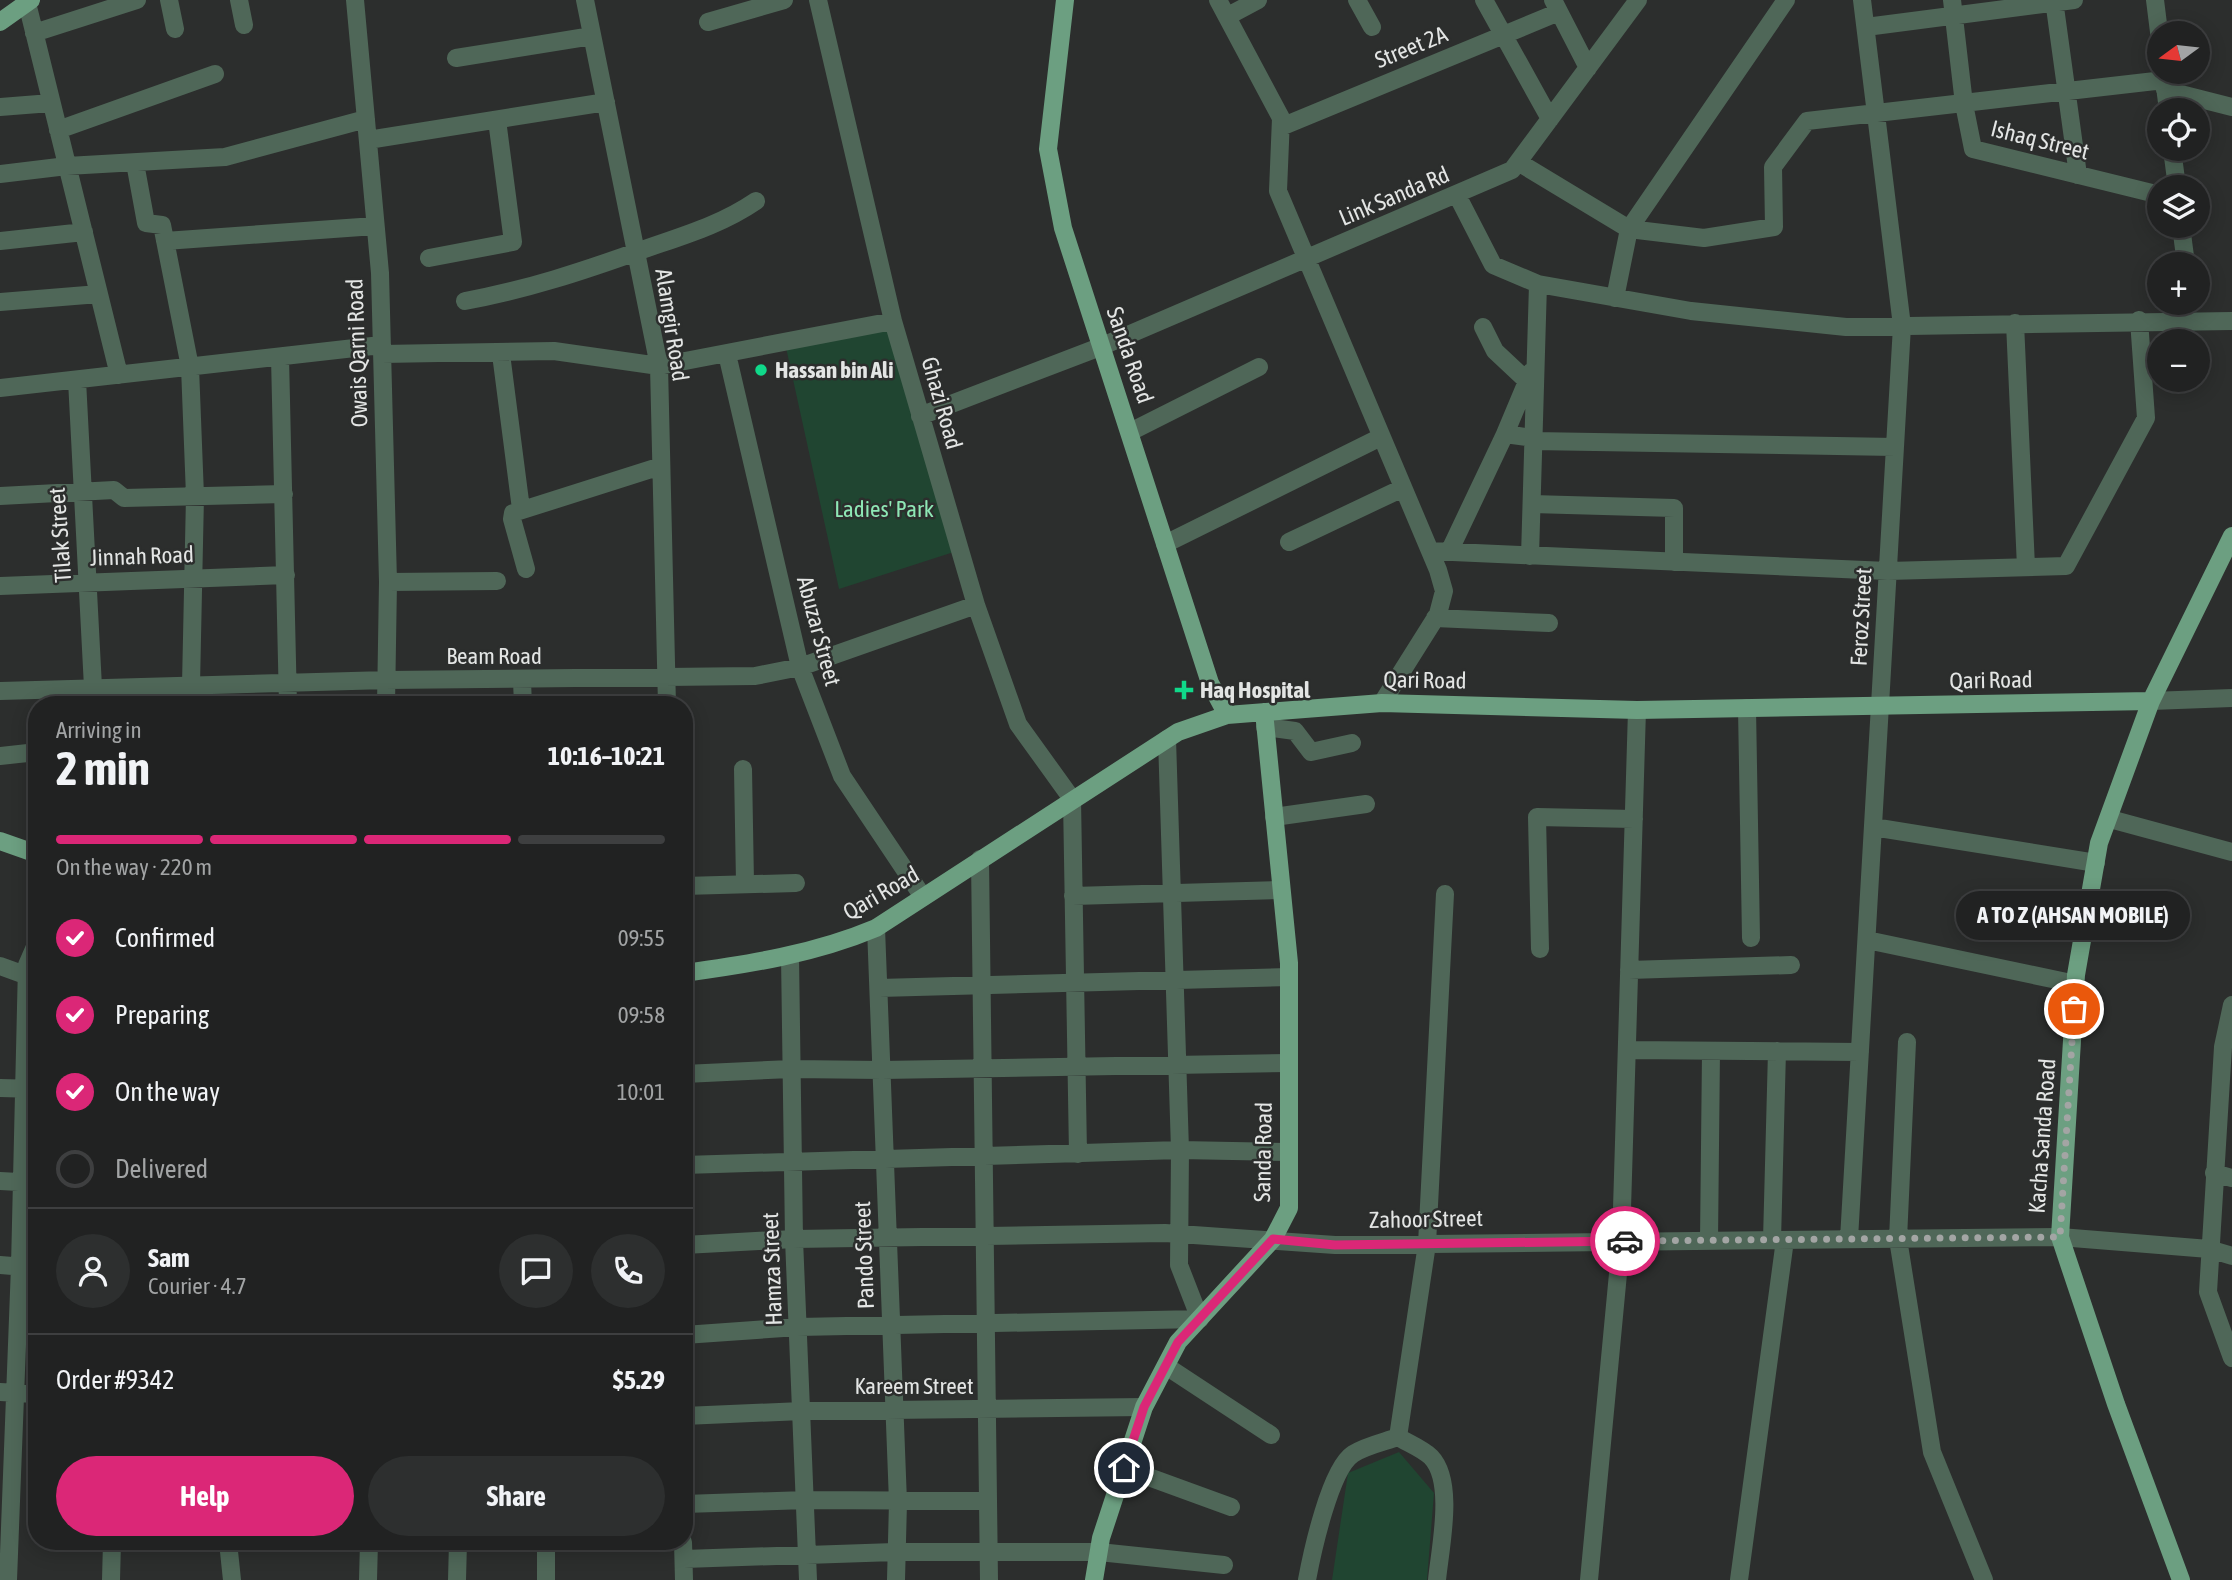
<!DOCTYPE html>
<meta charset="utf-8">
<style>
:root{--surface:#212222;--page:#2d2f2f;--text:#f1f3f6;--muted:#a2a4a5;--line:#3e3f40;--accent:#db2777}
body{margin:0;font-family:"Asap Condensed",sans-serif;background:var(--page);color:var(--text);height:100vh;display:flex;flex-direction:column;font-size:26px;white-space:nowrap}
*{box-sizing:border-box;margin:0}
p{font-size:23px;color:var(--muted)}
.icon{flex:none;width:38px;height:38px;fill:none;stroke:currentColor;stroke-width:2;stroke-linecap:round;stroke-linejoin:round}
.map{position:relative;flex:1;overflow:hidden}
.side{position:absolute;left:28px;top:696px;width:665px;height:854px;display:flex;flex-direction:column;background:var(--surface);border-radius:28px;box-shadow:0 4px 18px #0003,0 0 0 2px var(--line)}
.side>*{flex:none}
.needle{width:46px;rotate:255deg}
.fabs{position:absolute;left:2147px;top:21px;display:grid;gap:14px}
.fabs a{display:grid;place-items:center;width:63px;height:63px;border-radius:50%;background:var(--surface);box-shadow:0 4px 18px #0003,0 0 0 2px var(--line);font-size:35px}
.pin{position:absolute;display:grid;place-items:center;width:60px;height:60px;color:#fff;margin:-30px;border:4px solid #fff;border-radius:50%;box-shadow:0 2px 7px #0007}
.courier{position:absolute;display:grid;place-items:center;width:70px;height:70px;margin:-35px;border:5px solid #db2777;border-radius:50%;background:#fff;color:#222;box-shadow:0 2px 9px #0007}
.bubble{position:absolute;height:49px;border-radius:24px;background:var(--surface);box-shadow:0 4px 18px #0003,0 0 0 2px var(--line);font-size:23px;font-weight:700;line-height:49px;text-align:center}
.summary em{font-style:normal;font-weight:700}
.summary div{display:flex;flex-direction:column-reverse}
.summary{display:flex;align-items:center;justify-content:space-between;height:119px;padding:0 28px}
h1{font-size:46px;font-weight:700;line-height:52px}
.bar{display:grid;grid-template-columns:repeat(4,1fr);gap:10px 7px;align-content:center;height:84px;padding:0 28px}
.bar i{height:9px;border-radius:5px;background:var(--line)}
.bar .active{background:var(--accent)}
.bar p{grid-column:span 4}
.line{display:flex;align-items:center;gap:18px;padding:0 28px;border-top:2px solid var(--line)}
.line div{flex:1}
.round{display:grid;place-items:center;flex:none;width:74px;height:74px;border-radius:37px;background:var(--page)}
ol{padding:0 28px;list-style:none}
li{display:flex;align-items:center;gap:21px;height:77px}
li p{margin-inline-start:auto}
li .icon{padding:7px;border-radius:50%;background:var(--accent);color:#fff;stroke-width:4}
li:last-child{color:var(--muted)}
li i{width:38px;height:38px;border:4px solid var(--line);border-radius:50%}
.cta{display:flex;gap:14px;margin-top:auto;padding:14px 28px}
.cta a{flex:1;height:80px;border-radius:42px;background:var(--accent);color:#fff;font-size:28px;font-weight:700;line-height:80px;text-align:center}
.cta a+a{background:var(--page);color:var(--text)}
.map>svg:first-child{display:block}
.green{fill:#204531}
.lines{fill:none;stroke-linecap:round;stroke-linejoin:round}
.minor{stroke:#4f6758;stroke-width:18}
.major{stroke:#6c9f81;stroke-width:18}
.done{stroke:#a3a5a4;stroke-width:7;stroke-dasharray:0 12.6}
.route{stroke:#db2777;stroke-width:9}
.poi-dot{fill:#10d98a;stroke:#2c2e2d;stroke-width:2.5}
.labels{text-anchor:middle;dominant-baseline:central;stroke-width:5;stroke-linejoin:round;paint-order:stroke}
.street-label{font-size:23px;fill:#e3e5e4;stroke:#2c2e2d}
.poi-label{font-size:23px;font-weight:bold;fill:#e3e5e4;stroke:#2c2e2d;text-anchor:start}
.park-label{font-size:23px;fill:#8ee7b5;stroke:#2c2e2d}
</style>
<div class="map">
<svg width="2232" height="1580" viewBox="0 0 2232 1580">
<rect width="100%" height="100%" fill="#2c2e2d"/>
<path class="green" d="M 893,321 L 960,550 L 839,589 L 785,343 Z
M 1399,1452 L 1434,1493 L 1427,1580 L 1332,1580 L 1348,1473 Z"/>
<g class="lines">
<path class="minor" d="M 169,0 L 175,29
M 239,0 L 244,25
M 355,0 L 380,273 L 388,582 L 386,705
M 585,0 L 659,366 L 667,705
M 818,0 L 893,321 L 976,605 L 1018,724 L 1072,799 L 1078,1154
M 1218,0 L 1281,118 L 1278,191 L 1438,570 L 1444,591 L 1438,614 L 1382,703
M 1357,0 L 1372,27
M 1484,0 L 1550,119
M 1553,0 L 1588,68
M 1952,0 L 1964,104 L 1973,149 L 2160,195
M 2054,0 L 2078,175
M 2155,0 L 2160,40
M 27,3 L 119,375
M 1228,16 L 1258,0
M 708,22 L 784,0
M 1866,27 L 2074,0
M 34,33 L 137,0
M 456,58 L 592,36
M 2164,79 L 2168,110
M 2165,90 L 2232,107
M 0,107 L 51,103
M 1281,127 L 1559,12
M 58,130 L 215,74
M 368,140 L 606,102
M 2172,149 L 2177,187
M 1518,162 L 1629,229 L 1786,0
M 135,163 L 146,223 L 162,225 L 190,367 L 195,496 L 191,685
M 0,174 L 67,166 L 225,157 L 366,119
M 1457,195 L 1493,265 L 1538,284 L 1691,311 L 1846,327 L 2232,321
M 2181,226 L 2186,264
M 0,241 L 84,232
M 165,241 L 375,226
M 429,258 L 513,242 L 497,120
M 1615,298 L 1629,229 L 1704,238 L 1774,227 L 1773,167 L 1807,121 L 2164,80
M 465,301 C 526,290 583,271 642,250 C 682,236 721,225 756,201
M 0,302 L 99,294
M 2015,323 L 2026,567
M 1483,327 L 1495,351 L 1527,381
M 382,354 L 554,351 L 659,366 L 893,321
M 501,354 L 521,509
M 727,354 L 800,667 L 842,776 L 923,897
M 280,357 L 288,705
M 77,380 L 93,687
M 0,388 L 381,345
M 920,416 L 1100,347 L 1512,170 L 1638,0
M 1130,432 L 1259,367
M 1505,434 L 1531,372
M 1533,441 L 1895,447
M 0,496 L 114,490 L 124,498 L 284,494
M 1532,504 L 1674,508 L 1674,562
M 1289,542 L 1403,488
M 1165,544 L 1381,437
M 1430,551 L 1888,571 L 2066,566 L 2146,418 L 2139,320
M 1449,552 L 1505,434 L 1533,438
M 1530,556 L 1538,284
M 526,569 L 512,519 L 513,513 L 661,466
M 388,582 L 497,581
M 0,586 L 286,575
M 1435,618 L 1549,623
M 522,681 L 523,705
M 0,691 L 387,680 L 755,676 L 800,667 L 976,605
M 2151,701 L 2232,698
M 1747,708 L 1751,938
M 1265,727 L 1295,731 L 1311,752 L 1352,743
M 0,756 L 37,752
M 743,769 L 745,883
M 1274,817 L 1366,804
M 2110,819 L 2232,852
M 1873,827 L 2096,863
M 980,859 L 989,1580
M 684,886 L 796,883
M 1073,896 L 1281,890
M 876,928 L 898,1502 L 896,1580
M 1867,940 L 2076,984
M 1540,949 L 1537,817 L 1634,819
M 790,956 L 794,1239 L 808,1580
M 0,966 L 36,979
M 1629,970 L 1791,965
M 879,988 L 1289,977
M 2232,1005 L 2223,1047 L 2208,1292 L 2232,1358
M 1907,1042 L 1898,1239 L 1932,1452 L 1984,1580
M 1627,1050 L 1860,1052
M 684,1074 L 791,1069 L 882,1070 L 1289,1063
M 0,1088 L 37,1089
M 684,1165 L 1180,1150 L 1289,1152
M 2214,1173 L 2232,1178
M 0,1181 L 37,1183
M 1849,1239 L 1902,326 L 1862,0
M 1772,1240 L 1777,1051
M 1709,1241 L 1711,1051
M 684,1245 L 794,1239 L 1165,1233 L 1335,1245 L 2060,1237 L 2209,1249 L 2232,1256
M 0,1265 L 37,1268
M 684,1335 L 798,1327 L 1200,1319 L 1179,1265 L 1180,1150 L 1167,739
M 1166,1366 L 1271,1435
M 0,1392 L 37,1394
M 684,1416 L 802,1411 L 1144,1407
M 1398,1437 C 1408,1443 1423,1449 1431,1457 C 1455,1482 1440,1548 1437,1580
M 1124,1468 L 1231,1507
M 684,1504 L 806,1500 L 988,1501
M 228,1542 L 232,1580
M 683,1542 L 684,1580
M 684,1559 L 895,1552 L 1099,1552 L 1224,1565
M 8,1580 L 20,1266 L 27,965 L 37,942
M 111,1580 L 112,1542
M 368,1580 L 369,1542
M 457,1580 L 458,1542
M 546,1580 L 546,1542
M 1307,1580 C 1312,1553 1330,1469 1353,1454 C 1365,1446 1384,1442 1398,1437 L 1427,1244 L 1445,894
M 1589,1580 L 1621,1242 L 1637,710
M 1739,1580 L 1785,1240"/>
<path class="major" d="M 1065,0 L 1048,149 L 1063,228 L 1210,683 L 1227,715
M 0,22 L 31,0
M 0,841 L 37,854
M 684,973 C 750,964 814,954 876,928 L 1178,732 L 1227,715 L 1382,703 L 1637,710 L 2151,701
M 1094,1580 L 1101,1538 L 1144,1407 L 1178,1342 L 1273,1239 L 1289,1208 L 1289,963 L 1264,712
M 2181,1580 L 2116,1404 L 2060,1237 L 2076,975 L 2099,843 L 2151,701 L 2232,536"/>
</g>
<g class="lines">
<path class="done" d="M 1625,1241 L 2060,1237 L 2074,1009"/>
<path class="route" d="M 1124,1468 L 1144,1407 L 1178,1342 L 1273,1239 L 1335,1245 L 1625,1241"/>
</g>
<g class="poi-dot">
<circle cx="761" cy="370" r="7"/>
<path d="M1180.5 679.5h7v7h7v7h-7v7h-7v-7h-7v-7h7z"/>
</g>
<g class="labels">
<g class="street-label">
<text transform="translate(1411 47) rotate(-22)">Street 2A</text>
<text transform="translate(2040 140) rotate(14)">Ishaq Street</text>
<text transform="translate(1394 196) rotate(-23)">Link Sanda Rd</text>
<text transform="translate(672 325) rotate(81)">Alamgir Road</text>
<text transform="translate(357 353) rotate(-92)">Owais Qarni Road</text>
<text transform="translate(1130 355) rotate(71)">Sanda Road</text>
<text transform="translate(942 403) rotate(74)">Ghazi Road</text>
<text transform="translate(60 535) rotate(-94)">Tilak Street</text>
<text transform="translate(142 556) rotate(-2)">Jinnah Road</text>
<text transform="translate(1861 617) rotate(-87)">Feroz Street</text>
<text transform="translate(819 631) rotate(75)">Abuzar Street</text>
<text x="494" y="656">Beam Road</text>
<text transform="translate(1425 680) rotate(1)">Qari Road</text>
<text transform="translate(1991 680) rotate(-1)">Qari Road</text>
<text transform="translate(881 893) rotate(-30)">Qari Road</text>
<text transform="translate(2042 1136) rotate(-86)">Kacha Sanda Road</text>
<text transform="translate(1263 1152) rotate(-89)">Sanda Road</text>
<text transform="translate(1426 1219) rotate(-1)">Zahoor Street</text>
<text transform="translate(864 1255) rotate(-92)">Pando Street</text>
<text transform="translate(772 1269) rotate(-92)">Hamza Street</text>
<text x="914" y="1386">Kareem Street</text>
</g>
<g class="poi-label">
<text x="775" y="370">Hassan bin Ali</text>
<text x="1200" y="690">Haq Hospital</text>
</g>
<g class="park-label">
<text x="884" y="509">Ladies' Park</text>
</g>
</g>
</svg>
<div class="fabs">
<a><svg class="needle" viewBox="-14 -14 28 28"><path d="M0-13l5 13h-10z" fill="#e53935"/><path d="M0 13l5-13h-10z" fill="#a2a4a5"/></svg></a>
<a><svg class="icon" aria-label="locate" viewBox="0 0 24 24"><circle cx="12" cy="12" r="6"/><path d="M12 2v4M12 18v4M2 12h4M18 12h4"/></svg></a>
<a><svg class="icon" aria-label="layers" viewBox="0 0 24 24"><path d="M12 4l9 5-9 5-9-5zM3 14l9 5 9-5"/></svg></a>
<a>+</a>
<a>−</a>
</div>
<div class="pin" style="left:2074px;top:1009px;background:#ea580c"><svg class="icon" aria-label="bag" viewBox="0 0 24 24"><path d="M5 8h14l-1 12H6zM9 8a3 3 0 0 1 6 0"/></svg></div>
<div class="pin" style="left:1124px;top:1468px;background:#1f2937"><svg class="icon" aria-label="home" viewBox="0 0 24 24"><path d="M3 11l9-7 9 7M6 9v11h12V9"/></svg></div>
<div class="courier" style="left:1625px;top:1241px"><svg class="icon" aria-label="car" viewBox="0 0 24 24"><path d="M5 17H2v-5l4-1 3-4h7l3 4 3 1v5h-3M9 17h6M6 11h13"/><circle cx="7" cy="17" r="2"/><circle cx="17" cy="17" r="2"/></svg></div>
<div class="bubble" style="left:1956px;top:891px;width:234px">A TO Z (AHSAN MOBILE)</div>
<section class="side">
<div class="summary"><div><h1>2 min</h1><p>Arriving in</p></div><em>10:16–10:21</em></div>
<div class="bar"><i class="active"></i><i class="active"></i><i class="active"></i><i></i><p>On the way · 220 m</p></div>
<ol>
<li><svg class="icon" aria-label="check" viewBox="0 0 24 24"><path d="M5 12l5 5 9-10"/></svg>Confirmed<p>09:55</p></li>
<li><svg class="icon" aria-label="check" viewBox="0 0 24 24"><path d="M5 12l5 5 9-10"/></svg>Preparing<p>09:58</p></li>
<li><svg class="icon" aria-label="check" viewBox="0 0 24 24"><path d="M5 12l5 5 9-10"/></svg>On the way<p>10:01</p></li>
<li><i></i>Delivered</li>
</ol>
<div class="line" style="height:126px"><a class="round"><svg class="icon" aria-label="person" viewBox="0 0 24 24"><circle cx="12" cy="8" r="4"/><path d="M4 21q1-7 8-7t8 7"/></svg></a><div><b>Sam</b><p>Courier · 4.7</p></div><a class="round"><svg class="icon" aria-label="chat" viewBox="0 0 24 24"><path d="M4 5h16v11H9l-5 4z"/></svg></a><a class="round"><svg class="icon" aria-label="phone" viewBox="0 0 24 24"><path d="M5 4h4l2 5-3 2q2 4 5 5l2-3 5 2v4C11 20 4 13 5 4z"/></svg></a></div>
<div class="line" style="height:91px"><div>Order #9342</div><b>$5.29</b></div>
<div class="cta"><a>Help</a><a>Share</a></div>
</section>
</div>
